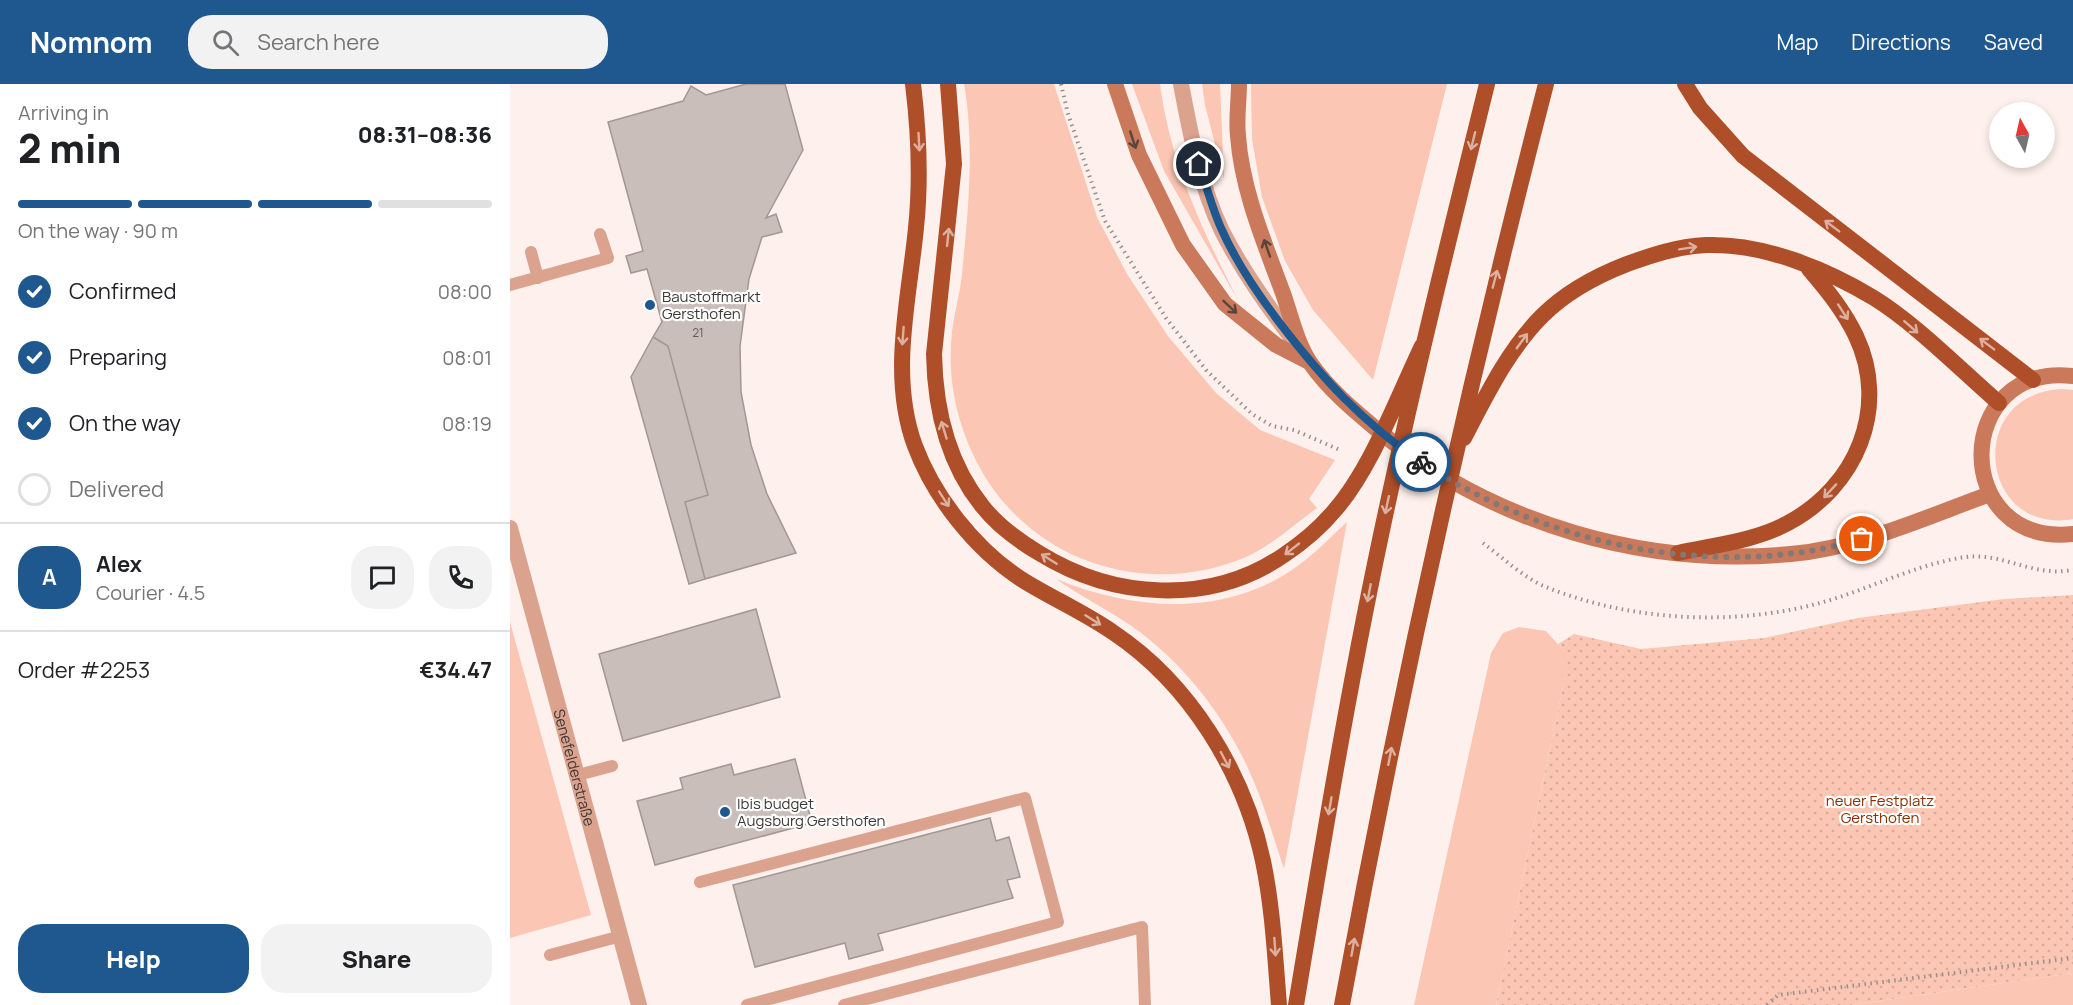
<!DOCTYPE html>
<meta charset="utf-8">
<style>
:root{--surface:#fff;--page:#f2f2f2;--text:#202124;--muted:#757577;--line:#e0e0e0;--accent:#1e588f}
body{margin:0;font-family:Manrope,sans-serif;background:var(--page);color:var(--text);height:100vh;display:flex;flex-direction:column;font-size:22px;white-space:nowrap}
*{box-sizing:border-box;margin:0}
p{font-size:20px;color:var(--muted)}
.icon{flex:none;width:33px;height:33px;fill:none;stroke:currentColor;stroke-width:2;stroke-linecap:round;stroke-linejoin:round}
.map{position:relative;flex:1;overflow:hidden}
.details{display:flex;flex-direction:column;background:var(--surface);width:510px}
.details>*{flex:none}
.needle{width:39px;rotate:352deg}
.controls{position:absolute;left:1479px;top:18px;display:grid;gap:12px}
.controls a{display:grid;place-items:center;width:66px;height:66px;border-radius:50%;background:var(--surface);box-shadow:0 3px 9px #0003;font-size:30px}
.pin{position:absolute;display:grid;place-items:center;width:51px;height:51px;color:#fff;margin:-26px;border:3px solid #fff;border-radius:50%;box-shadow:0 2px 6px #0007}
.courier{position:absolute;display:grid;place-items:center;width:60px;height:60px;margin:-30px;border:4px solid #1e588f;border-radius:50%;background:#fff;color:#222;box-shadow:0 2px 8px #0007}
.summary em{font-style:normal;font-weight:800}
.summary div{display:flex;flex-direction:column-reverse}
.summary{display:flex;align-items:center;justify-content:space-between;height:102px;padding:0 18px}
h1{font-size:39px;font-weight:800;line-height:45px}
.bar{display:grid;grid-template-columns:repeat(4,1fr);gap:9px 6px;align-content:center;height:72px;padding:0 18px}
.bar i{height:8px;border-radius:4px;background:var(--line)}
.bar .current{background:var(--accent)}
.bar p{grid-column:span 4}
.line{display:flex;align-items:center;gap:15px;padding:0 18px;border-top:2px solid var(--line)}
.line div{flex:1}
.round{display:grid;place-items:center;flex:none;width:63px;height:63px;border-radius:24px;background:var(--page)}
ol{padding:0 18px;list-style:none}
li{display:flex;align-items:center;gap:18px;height:66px}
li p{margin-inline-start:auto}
li .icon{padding:6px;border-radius:50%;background:var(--accent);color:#fff;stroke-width:4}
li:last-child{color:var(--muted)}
li i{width:33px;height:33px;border:3px solid var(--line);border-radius:50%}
.button{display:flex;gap:12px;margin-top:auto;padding:12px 18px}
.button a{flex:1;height:69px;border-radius:24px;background:var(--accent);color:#fff;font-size:24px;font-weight:800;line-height:69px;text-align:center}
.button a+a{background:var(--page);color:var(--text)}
header{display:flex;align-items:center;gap:36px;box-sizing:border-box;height:84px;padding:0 30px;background:var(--accent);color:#fff}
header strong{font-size:28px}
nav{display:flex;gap:33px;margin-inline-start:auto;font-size:21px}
.search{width:420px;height:54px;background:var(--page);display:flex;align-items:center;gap:15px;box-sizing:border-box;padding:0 21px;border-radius:24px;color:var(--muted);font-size:22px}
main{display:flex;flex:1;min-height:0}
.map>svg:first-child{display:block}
.grass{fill:#fbc6b3}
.park{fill:url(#park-dots)}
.building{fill:#cabeba;stroke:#a29793;stroke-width:1.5}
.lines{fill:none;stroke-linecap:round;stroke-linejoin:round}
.path{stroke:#99908d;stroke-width:4;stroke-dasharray:1.5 4.5;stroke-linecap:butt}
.service{stroke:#dba28e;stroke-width:12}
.minor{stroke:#dba28e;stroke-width:16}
.tertiary{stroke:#dba28e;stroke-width:16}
.secondary{stroke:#ca795b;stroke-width:16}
.trunk{stroke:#af4f2a;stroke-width:16}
.oneway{stroke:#59453d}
.oneway2{stroke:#dbb09f}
.done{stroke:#817976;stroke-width:6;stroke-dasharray:0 10.8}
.route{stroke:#1e588f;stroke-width:8}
.poi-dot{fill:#1e588f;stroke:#fff;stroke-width:2}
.labels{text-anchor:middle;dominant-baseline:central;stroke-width:4.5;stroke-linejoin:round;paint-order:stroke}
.number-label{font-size:12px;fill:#605a57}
.poi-label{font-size:15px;fill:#3d3836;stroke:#fff;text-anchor:start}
.street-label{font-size:15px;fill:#3d3836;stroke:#fff}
.park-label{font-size:15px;fill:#8a2e00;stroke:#fff}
</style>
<header>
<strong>Nomnom</strong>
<div class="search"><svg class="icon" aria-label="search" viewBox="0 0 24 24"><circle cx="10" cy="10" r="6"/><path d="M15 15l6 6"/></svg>Search here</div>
<nav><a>Map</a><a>Directions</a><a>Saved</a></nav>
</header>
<main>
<section class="details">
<div class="summary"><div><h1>2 min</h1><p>Arriving in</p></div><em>08:31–08:36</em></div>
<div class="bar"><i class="current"></i><i class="current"></i><i class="current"></i><i></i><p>On the way · 90 m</p></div>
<ol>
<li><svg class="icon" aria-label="check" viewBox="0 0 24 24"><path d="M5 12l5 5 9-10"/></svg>Confirmed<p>08:00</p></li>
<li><svg class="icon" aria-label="check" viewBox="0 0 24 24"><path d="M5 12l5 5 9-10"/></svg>Preparing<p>08:01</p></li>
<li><svg class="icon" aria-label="check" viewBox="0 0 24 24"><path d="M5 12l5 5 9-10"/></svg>On the way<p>08:19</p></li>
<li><i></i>Delivered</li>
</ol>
<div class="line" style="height:108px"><b class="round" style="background:var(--accent);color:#fff">A</b><div><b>Alex</b><p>Courier · 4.5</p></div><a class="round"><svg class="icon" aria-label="chat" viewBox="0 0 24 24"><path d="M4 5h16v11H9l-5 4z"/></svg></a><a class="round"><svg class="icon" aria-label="phone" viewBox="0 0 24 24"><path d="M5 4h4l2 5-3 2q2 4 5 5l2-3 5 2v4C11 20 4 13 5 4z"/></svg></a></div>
<div class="line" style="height:78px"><div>Order #2253</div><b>€34.47</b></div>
<div class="button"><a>Help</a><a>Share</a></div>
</section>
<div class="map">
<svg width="1563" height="921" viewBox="0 0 1563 921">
<defs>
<pattern id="park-dots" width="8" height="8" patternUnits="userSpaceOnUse" patternTransform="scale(1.5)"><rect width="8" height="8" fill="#fbc6b3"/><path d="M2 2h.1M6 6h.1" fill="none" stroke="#d8ab9b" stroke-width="1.8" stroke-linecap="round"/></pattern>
</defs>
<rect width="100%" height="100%" fill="#fef1ed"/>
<path class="grass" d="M 454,0 L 544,0 L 587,133 L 617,190 L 658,252 L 706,309 L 750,346 L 825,376 L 799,415 L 807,424 C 785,440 761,462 736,473 C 687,494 631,496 581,478 C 540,464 503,435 479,399 C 450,354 436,302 442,248 C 444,229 450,210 452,190 C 458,129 465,61 454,0 Z
M 622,0 L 650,0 C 660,78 693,148 729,218 L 654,87 Z
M 692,0 L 710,0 L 714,95 L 695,21 Z
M 741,0 L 937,0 L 863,296 L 803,226 L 775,177 L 752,113 L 742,55 Z
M 1551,305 L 1563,306 L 1563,435 C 1471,452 1453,311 1551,305 Z
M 837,438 L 774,785 C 764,756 756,726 744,698 C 719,637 675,579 620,541 C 597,525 570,512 546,495 C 618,524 699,533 769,494 C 795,480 816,457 837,438 Z
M 0,538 L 81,831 L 0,854 Z
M 1009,543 L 1036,547 L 1055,568 L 1055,593 L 986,921 L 904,921 L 981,569 L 993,549 Z
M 1563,889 L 1563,921 L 1341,921 Z"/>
<path class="park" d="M 1563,511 L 1563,889 L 1341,921 L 986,921 L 1055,593 L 1055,568 L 1048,560 L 1064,550 L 1131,565 L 1254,554 L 1348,534 L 1494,515 Z"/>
<path class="building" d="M 236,0 L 275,0 L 293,66 L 256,134 L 266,130 L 272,148 L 252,153 L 239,195 L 230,262 L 231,308 L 241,361 L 257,410 L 286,469 L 195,495 L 175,418 L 198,411 L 158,262 L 143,253 L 152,238 L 137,185 L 121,189 L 116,172 L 133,167 L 98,38 L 173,17 L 181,2 L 196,11 Z
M 143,253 L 158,262 L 198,411 L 175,418 L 195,495 L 179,500 L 121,293 Z
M 246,525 L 270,613 L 113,657 L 89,570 Z
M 285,675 L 302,739 L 145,781 L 127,717 L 173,705 L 170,694 L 221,680 L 224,691 Z
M 480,734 L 486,757 L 499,753 L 510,793 L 497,796 L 503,814 L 368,850 L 373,866 L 339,875 L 335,859 L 245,883 L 223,801 Z"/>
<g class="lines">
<path class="path" d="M 551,0 L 558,30 L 595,137 L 656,234 L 696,286 L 742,330 L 762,342 L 784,346 L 830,366
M 973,459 C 992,473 1014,494 1036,503 C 1123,538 1228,543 1317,517 C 1364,503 1407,480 1456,473 C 1485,469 1512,485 1540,487 C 1548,488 1556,487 1563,486
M 1257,921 L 1268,911 L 1563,874"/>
<path class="service" d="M 21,168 L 28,194
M 0,201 L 98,174 L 90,150
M 68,691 L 102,682
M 190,798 L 515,714 L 548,838 L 237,921
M 40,871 L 111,852
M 334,921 L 632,843 L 635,921"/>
<path class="minor" id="s1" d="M 0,444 L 129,921"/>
<path class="tertiary" d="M 671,0 C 680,48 690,102 712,147 C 734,190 762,228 791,266"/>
<path class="secondary" d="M 605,0 L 629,71 L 673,161 L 715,220 L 766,261 L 799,278
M 729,0 C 729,17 726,35 728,52 C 732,107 755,160 774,212 C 781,233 788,262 801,280 C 820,307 846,328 871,349 C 986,440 1135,484 1281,470 C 1349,464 1416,433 1480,410
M 1563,292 C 1442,278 1440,463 1563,450"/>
<path class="trunk" d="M 403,0 C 409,49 411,96 406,144 C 399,216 379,292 405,362 C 424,413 465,465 511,495 C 541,514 574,528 604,549 C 680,600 734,688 753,777 C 763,825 765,873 769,921
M 438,0 L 444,80 L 424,270 C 425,324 438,380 473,423 C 488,442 509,457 529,469 C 603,515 700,522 774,471 C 792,459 811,443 825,426 C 861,385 888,312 912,262
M 1175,0 L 1190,24 L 1233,72 L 1523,296
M 954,354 C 976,312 998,266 1032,232 C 1056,208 1086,192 1117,180 C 1142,171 1169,162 1196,161 C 1253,159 1316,185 1364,214 C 1406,240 1451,286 1489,319
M 1168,469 C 1204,461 1245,457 1278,439 C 1346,403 1380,324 1346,252 C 1334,227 1317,206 1299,185
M 786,921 C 812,764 838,607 871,451 C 903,300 940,150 977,0
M 832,921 C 889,611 957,305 1036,0"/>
</g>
<defs><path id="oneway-shaft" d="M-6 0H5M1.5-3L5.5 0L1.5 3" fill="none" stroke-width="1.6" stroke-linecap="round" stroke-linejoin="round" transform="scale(1.5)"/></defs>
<g class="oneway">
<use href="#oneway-shaft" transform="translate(623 56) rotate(72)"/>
<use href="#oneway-shaft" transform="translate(757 164) rotate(-109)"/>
<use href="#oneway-shaft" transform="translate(720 223) rotate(43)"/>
</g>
<g class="oneway2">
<use href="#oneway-shaft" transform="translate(963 57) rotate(104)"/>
<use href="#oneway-shaft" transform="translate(409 58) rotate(87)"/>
<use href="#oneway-shaft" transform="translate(1322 142) rotate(-143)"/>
<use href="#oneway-shaft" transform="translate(438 153) rotate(-84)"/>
<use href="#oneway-shaft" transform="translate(1178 164) rotate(-9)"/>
<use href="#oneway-shaft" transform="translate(985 195) rotate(-75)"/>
<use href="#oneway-shaft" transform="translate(1333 228) rotate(57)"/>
<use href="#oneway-shaft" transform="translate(1401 243) rotate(41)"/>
<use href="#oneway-shaft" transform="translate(393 252) rotate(94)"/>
<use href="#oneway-shaft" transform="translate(1012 257) rotate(-54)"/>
<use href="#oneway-shaft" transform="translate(1477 260) rotate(-143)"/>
<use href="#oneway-shaft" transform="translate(434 346) rotate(-107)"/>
<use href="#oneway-shaft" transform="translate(1320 407) rotate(133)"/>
<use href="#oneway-shaft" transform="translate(434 415) rotate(57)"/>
<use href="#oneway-shaft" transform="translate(877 421) rotate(102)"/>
<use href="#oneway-shaft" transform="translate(782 465) rotate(142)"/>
<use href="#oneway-shaft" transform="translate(539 475) rotate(-148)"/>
<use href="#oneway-shaft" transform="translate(859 509) rotate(101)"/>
<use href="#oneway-shaft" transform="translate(583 536) rotate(32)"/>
<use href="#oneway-shaft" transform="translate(880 672) rotate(-79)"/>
<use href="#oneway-shaft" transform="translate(715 676) rotate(62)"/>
<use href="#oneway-shaft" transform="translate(820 722) rotate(100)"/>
<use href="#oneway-shaft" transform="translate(765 863) rotate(86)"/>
<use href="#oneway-shaft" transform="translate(843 863) rotate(-80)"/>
</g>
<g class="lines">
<path class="done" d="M 911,378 C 1036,461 1207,498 1352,455"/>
<path class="route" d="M 689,80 C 696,101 702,124 711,144 C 726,178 747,209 769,238 C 812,294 852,338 911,378"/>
</g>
<g class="poi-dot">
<circle cx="140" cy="221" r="6"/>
<circle cx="215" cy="728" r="6"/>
</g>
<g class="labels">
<g class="number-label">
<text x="188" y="248">21</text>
</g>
<g class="poi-label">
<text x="152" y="212">Baustoffmarkt<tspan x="152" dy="17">Gersthofen</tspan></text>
<text x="227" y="719">Ibis budget<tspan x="227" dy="17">Augsburg Gersthofen</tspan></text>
</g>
<g class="street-label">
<text stroke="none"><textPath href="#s1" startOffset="248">Senefelderstraße</textPath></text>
</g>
<g class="park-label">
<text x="1370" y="716">neuer Festplatz<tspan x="1370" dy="17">Gersthofen</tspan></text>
</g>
</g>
</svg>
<div class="controls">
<a><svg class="needle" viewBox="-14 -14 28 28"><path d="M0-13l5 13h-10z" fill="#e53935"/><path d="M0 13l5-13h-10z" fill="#757577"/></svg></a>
</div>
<div class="pin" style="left:1352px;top:455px;background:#ea580c"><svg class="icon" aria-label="bag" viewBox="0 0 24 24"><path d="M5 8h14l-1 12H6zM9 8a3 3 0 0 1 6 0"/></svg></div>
<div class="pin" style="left:689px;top:80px;background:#1f2937"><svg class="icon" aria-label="home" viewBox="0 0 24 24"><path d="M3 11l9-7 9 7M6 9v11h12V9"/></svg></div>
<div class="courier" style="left:911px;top:378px"><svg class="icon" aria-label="bike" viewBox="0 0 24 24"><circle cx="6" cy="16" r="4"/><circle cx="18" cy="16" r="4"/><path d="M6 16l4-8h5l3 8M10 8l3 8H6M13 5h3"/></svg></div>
</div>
</main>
